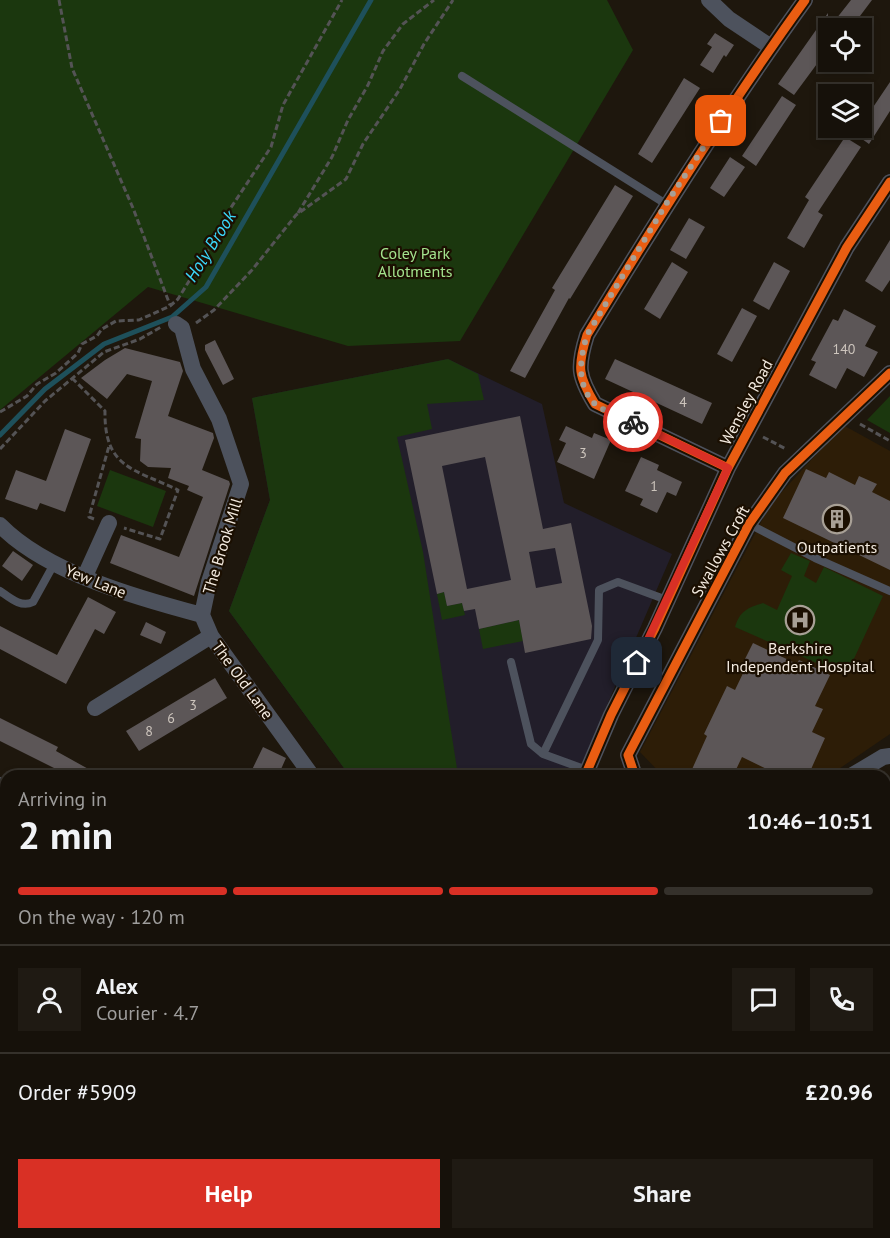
<!DOCTYPE html>
<meta charset="utf-8">
<style>
:root{--surface:#16110a;--page:#1f1a13;--text:#f1f3f6;--muted:#9e9d9c;--line:#35312b;--accent:#d93025}
body{margin:0;font-family:"PT Sans",sans-serif;background:var(--page);color:var(--text);height:100vh;display:flex;flex-direction:column;font-size:22px;white-space:nowrap}
*{box-sizing:border-box;margin:0}
p{font-size:20px;color:var(--muted)}
.icon{flex:none;width:33px;height:33px;fill:none;stroke:currentColor;stroke-width:2;stroke-linecap:round;stroke-linejoin:round}
.map{position:relative;flex:1;overflow:hidden}
.drawer{position:absolute;left:0px;top:770px;width:891px;height:470px;display:flex;flex-direction:column;background:var(--surface);border-radius:18px 18px 0 0;box-shadow:0 3px 9px #0003,0 0 0 2px var(--line)}
.drawer>*{flex:none}
.buttons{position:absolute;left:818px;top:18px;display:grid;gap:12px}
.buttons a{display:grid;place-items:center;width:54px;height:54px;border-radius:0px;background:var(--surface);box-shadow:0 3px 9px #0003,0 0 0 2px var(--line);font-size:30px}
.pin{position:absolute;display:grid;place-items:center;width:51px;height:51px;color:#fff;margin:-26px;border-radius:12px;box-shadow:0 3px 9px #0006}
.courier{position:absolute;display:grid;place-items:center;width:60px;height:60px;margin:-30px;border:4px solid #d93025;border-radius:50%;background:#fff;color:#222;box-shadow:0 2px 8px #0007}
.head em{font-style:normal;font-weight:800}
.head div{display:flex;flex-direction:column-reverse}
.head{display:flex;align-items:center;justify-content:space-between;height:102px;padding:0 18px}
h1{font-size:39px;font-weight:800;line-height:45px}
.bar{display:grid;grid-template-columns:repeat(4,1fr);gap:9px 6px;align-content:center;height:72px;padding:0 18px}
.bar i{height:8px;border-radius:4px;background:var(--line)}
.bar .on{background:var(--accent)}
.bar p{grid-column:span 4}
.line{display:flex;align-items:center;gap:15px;padding:0 18px;border-top:2px solid var(--line)}
.line div{flex:1}
.round{display:grid;place-items:center;flex:none;width:63px;height:63px;border-radius:0px;background:var(--page)}
.primary-button{display:flex;gap:12px;margin-top:auto;padding:12px 18px}
.primary-button a{flex:1;height:69px;border-radius:0px;background:var(--accent);color:#fff;font-size:24px;font-weight:800;line-height:69px;text-align:center}
.primary-button a+a{background:var(--page);color:var(--text)}
.map>svg:first-child{display:block}
.built{fill:#2d1d07}
.education{fill:#221e2a}
.green{fill:#1b370e}
.lines{fill:none;stroke-linecap:round;stroke-linejoin:round}
.stream{stroke:#1e505b;stroke-width:5}
.building{fill:#5c5657;fill-rule:evenodd}
.path{stroke:#545355;stroke-width:3;stroke-dasharray:6 3;stroke-linecap:butt}
.lane{stroke:#4d525d;stroke-width:8}
.street{stroke:#4d525d;stroke-width:16}
.cycleway-casing{stroke:#1b0f01;stroke-width:13}
.cycleway{stroke:#e95d12;stroke-width:9}
.done{stroke:#a8a096;stroke-width:6;stroke-dasharray:0 10.8}
.route{stroke:#d93025;stroke-width:8}
.labels{text-anchor:middle;dominant-baseline:central;stroke-width:4.5;stroke-linejoin:round;paint-order:stroke}
.number-label{font-size:14px;fill:#cdc5bd}
.park-label{font-size:16px;fill:#a3e38d;stroke:#1b0f01}
.street-label{font-size:16px;fill:#f3eadf;stroke:#1b0f01}
.poi-label{font-size:16px;fill:#f3eadf;stroke:#1b0f01}
.water-label{font-size:18px;font-style:italic;fill:#3bd6f8;stroke:#1b0f01}
</style>
<div class="map">
<svg width="890" height="1238" viewBox="0 0 890 1238">
<rect width="100%" height="100%" fill="#1e170d"/>
<path class="built" d="M 843,425 L 890,451 L 890,734 L 830,775 L 662,775 L 640,752 L 770,505 Z
M 547,1233 L 603,1233 L 601,1238 L 546,1238 Z"/>
<path class="education" d="M 448,359 L 542,404 L 564,503 L 672,554 L 577,775 L 349,775 L 229,611 L 270,500 L 252,398 Z"/>
<path class="green" d="M 0,0 L 607,0 L 633,50 L 460,341 L 348,346 L 148,287 L 0,410 Z
M 448,359 L 478,374 L 484,400 L 427,404 L 432,429 L 397,437 L 423,552 L 458,775 L 349,775 L 229,611 L 270,500 L 252,398 Z
M 890,396 L 890,433 L 867,420 Z
M 110,470 L 166,491 L 153,527 L 97,506 Z
M 791,553 L 810,561 L 804,576 L 816,583 L 824,567 L 883,596 L 846,676 L 735,627 C 740,611 747,608 763,603 L 777,610 L 792,576 L 781,570 Z
M 444,592 L 447,606 L 462,603 L 465,615 L 442,620 L 437,594 Z
M 519,620 L 523,641 L 483,649 L 479,629 Z"/>
<g class="lines">
<path class="stream" d="M 0,435 L 45,389 L 104,344 L 172,317 L 206,287 L 371,0"/>
</g>
<path class="building" d="M 851,0 L 872,0 L 851,28 L 829,28 Z
M 828,13 L 828,49 L 794,95 L 778,84 Z
M 715,33 L 734,45 L 726,57 L 724,55 L 713,73 L 700,65 L 712,47 L 707,44 Z
M 684,78 L 700,88 L 652,163 L 638,154 Z
M 890,82 L 890,111 L 869,144 L 855,134 Z
M 782,96 L 796,105 L 756,166 L 742,156 Z
M 845,137 L 861,147 L 818,212 L 823,215 L 804,248 L 787,238 L 809,200 L 805,197 Z
M 730,157 L 745,167 L 724,197 L 710,188 Z
M 615,185 L 633,196 L 570,299 L 569,298 L 525,378 L 510,371 L 555,290 L 552,288 Z
M 689,218 L 705,227 L 686,259 L 670,250 Z
M 890,240 L 890,280 L 882,292 L 865,281 Z
M 672,262 L 688,272 L 660,319 L 644,309 Z
M 774,262 L 790,271 L 769,310 L 753,301 Z
M 742,308 L 757,316 L 732,362 L 717,354 Z
M 844,309 L 876,326 L 865,346 L 878,352 L 864,377 L 847,368 L 836,389 L 809,375 L 816,362 L 811,360 L 833,319 L 838,321 Z
M 215,340 L 234,379 L 223,385 L 205,350 L 205,345 Z
M 125,348 L 180,362 L 183,371 L 168,416 L 213,433 L 214,438 L 202,470 L 229,481 L 230,484 L 194,596 L 110,563 L 121,535 L 179,557 L 203,497 L 187,490 L 189,486 L 168,478 L 171,468 L 148,467 L 140,461 L 141,439 L 135,438 L 152,381 L 127,374 L 107,399 L 81,378 L 105,360 Z
M 615,359 L 712,403 L 702,424 L 605,379 Z
M 520,416 L 543,529 L 571,523 L 592,626 L 591,639 L 525,653 L 519,620 L 479,629 L 475,609 L 464,611 L 462,603 L 447,606 L 444,592 L 437,594 L 405,440 ZM 485,457 L 511,580 L 467,589 L 442,466 ZM 555,548 L 562,583 L 536,588 L 529,552 Z
M 566,426 L 592,438 L 594,433 L 611,440 L 594,479 L 557,462 L 566,443 L 559,440 Z
M 65,429 L 91,439 L 65,512 L 40,503 L 37,510 L 5,499 L 16,470 L 46,481 Z
M 641,457 L 659,465 L 657,470 L 682,482 L 676,496 L 667,492 L 657,513 L 640,505 L 643,499 L 625,491 Z
M 806,469 L 826,478 L 829,472 L 855,485 L 859,476 L 877,484 L 872,492 L 890,501 L 890,570 L 783,518 Z
M 13,551 L 33,565 L 22,581 L 2,566 Z
M 88,597 L 116,612 L 104,634 L 95,629 L 66,684 L 0,649 L 0,626 L 57,655 Z
M 146,622 L 166,632 L 161,644 L 140,635 Z
M 753,643 L 797,664 L 799,660 L 830,675 L 815,706 L 823,709 L 812,732 L 825,738 L 808,776 L 781,776 L 742,757 L 733,776 L 689,776 L 707,736 L 704,734 L 727,686 L 735,690 L 746,667 L 742,665 Z
M 215,678 L 227,698 L 139,751 L 126,731 Z
M 0,718 L 58,747 L 56,751 L 101,776 L 58,776 L 60,771 L 0,741 Z
M 263,747 L 286,758 L 278,776 L 249,776 Z"/>
<g class="lines">
<path class="path" d="M 59,0 L 72,68 L 133,208 L 170,305
M 298,213 L 332,157 L 348,120 L 368,85 L 383,51 L 403,24 L 434,0
M 196,323 L 214,310 L 252,270 L 296,215 L 346,179 L 363,144 L 400,89 L 424,44 L 453,0
M 72,378 L 105,411 C 104,468 134,469 178,490 L 160,539 L 124,528
M 0,412 L 27,396 L 37,384 L 56,373 L 78,353 L 82,344 L 97,336 L 102,329 L 116,321 L 139,320 L 170,306 L 178,299 L 213,242 L 226,215 L 271,147 L 283,105 L 342,0
M 860,424 L 890,441
M 763,437 L 786,449
M 0,449 L 45,401 L 104,352 L 140,339 L 161,327
M 94,519 L 89,517 L 109,446
M 885,1167 L 890,1163
M 689,1233 L 702,1238
M 779,1238 L 789,1233"/>
<path class="lane" d="M 462,76 L 666,204
M 749,524 L 815,558 L 890,591
M 0,591 C 10,598 21,608 33,602 L 54,564
M 511,662 L 531,744 L 543,754
M 587,770 L 543,754 L 598,640 L 599,590 L 618,582 L 667,600
M 614,1238 L 616,1233"/>
<path class="street" d="M 709,0 L 729,19 L 771,47
M 176,324 L 182,328 L 193,369 L 219,419 L 241,484 L 209,582 L 202,615 L 211,636
M 728,468 L 595,404 C 578,376 577,367 587,335 C 656,221 727,108 805,0
M 0,525 C 47,573 138,598 202,615
M 85,576 L 109,523
M 95,708 L 211,636 L 312,776
M 585,776 L 611,715 L 655,628 L 728,468 L 847,247 L 890,182
M 635,776 L 628,755 L 749,524 L 785,473 L 890,373
M 851,776 L 883,757 L 890,756
M 0,785 L 6,788
M 885,792 L 890,792
M 885,1010 L 890,1004
M 0,1042 L 6,1046
M 0,1138 L 6,1127
M 750,1233 L 751,1238
M 251,1238 L 253,1233
M 520,1238 L 521,1233"/>
<g class="cycleway-casing">
<path id="cycleway" d="M 728,468 L 595,404 C 578,376 577,367 587,335 C 656,221 727,108 805,0
M 585,776 L 611,715 L 655,628 L 728,468 L 847,247 L 890,182
M 635,776 L 628,755 L 749,524 L 785,473 L 890,373"/>
</g>
<use href="#cycleway" class="cycleway"/>
</g>
<g class="lines">
<path class="done" d="M 633,422 C 623,418 601,410 594,403 C 576,384 580,358 587,335 L 666,204 L 721,121"/>
<path class="route" d="M 633,422 L 728,468 L 637,663"/>
</g>
<defs>
<g id="building-ring" transform="scale(1.5)"><circle r="9.5" fill="#1b0f01" stroke="#a8a096" stroke-width="1.5"/><path d="M-4-6H4V6H1V3H-1V6H-4ZM-2.5-4.3h1.7v1.8h-1.7ZM.8-4.3h1.7v1.8H.8ZM-2.5-1h1.7V.8h-1.7ZM.8-1h1.7V.8H.8Z" fill="#a8a096"/></g>
<g id="hospital-ring" transform="scale(1.5)"><circle r="9.5" fill="#1b0f01" stroke="#a8a096" stroke-width="1.5"/><path d="M-5-5h3v3.5h4V-5h3V5h-3V1.5h-4V5h-3Z" fill="#a8a096"/></g>
</defs>
<g fill-rule="evenodd">
<use href="#building-ring" x="837" y="519"/>
<use href="#hospital-ring" x="800" y="620"/>
</g>
<g class="labels">
<g class="number-label">
<text x="844" y="349">140</text>
<text x="683" y="402">4</text>
<text x="583" y="453">3</text>
<text x="654" y="486">1</text>
<text x="193" y="705">3</text>
<text x="171" y="718">6</text>
<text x="149" y="731">8</text>
</g>
<g class="park-label">
<text x="415" y="253">Coley Park<tspan x="415" dy="18">Allotments</tspan></text>
</g>
<g class="street-label">
<text transform="translate(746 402) rotate(-62)">Wensley Road</text>
<text transform="translate(222 546) rotate(-73)">The Brook Mill</text>
<text transform="translate(720 551) rotate(-61)">Swallows Croft</text>
<text transform="translate(96 581) rotate(22)">Yew Lane</text>
<text transform="translate(243 680) rotate(54)">The Old Lane</text>
</g>
<g class="poi-label">
<text x="837" y="547">Outpatients</text>
<text x="800" y="648">Berkshire<tspan x="800" dy="18">Independent Hospital</tspan></text>
</g>
<g class="water-label">
<text transform="translate(210 246) rotate(-58)">Holy Brook</text>
</g>
</g>
</svg>
<div class="buttons">
<a><svg class="icon" aria-label="locate" viewBox="0 0 24 24"><circle cx="12" cy="12" r="6"/><path d="M12 2v4M12 18v4M2 12h4M18 12h4"/></svg></a>
<a><svg class="icon" aria-label="layers" viewBox="0 0 24 24"><path d="M12 4l9 5-9 5-9-5zM3 14l9 5 9-5"/></svg></a>
</div>
<div class="pin" style="left:721px;top:121px;background:#ea580c"><svg class="icon" aria-label="bag" viewBox="0 0 24 24"><path d="M5 8h14l-1 12H6zM9 8a3 3 0 0 1 6 0"/></svg></div>
<div class="pin" style="left:637px;top:663px;background:#1f2937"><svg class="icon" aria-label="home" viewBox="0 0 24 24"><path d="M3 11l9-7 9 7M6 9v11h12V9"/></svg></div>
<div class="courier" style="left:633px;top:422px"><svg class="icon" aria-label="bike" viewBox="0 0 24 24"><circle cx="6" cy="16" r="4"/><circle cx="18" cy="16" r="4"/><path d="M6 16l4-8h5l3 8M10 8l3 8H6M13 5h3"/></svg></div>
<section class="drawer">
<div class="head"><div><h1>2 min</h1><p>Arriving in</p></div><em>10:46–10:51</em></div>
<div class="bar"><i class="on"></i><i class="on"></i><i class="on"></i><i></i><p>On the way · 120 m</p></div>
<div class="line" style="height:108px"><a class="round"><svg class="icon" aria-label="person" viewBox="0 0 24 24"><circle cx="12" cy="8" r="4"/><path d="M4 21q1-7 8-7t8 7"/></svg></a><div><b>Alex</b><p>Courier · 4.7</p></div><a class="round"><svg class="icon" aria-label="chat" viewBox="0 0 24 24"><path d="M4 5h16v11H9l-5 4z"/></svg></a><a class="round"><svg class="icon" aria-label="phone" viewBox="0 0 24 24"><path d="M5 4h4l2 5-3 2q2 4 5 5l2-3 5 2v4C11 20 4 13 5 4z"/></svg></a></div>
<div class="line" style="height:78px"><div>Order #5909</div><b>£20.96</b></div>
<div class="primary-button"><a>Help</a><a>Share</a></div>
</section>
</div>
